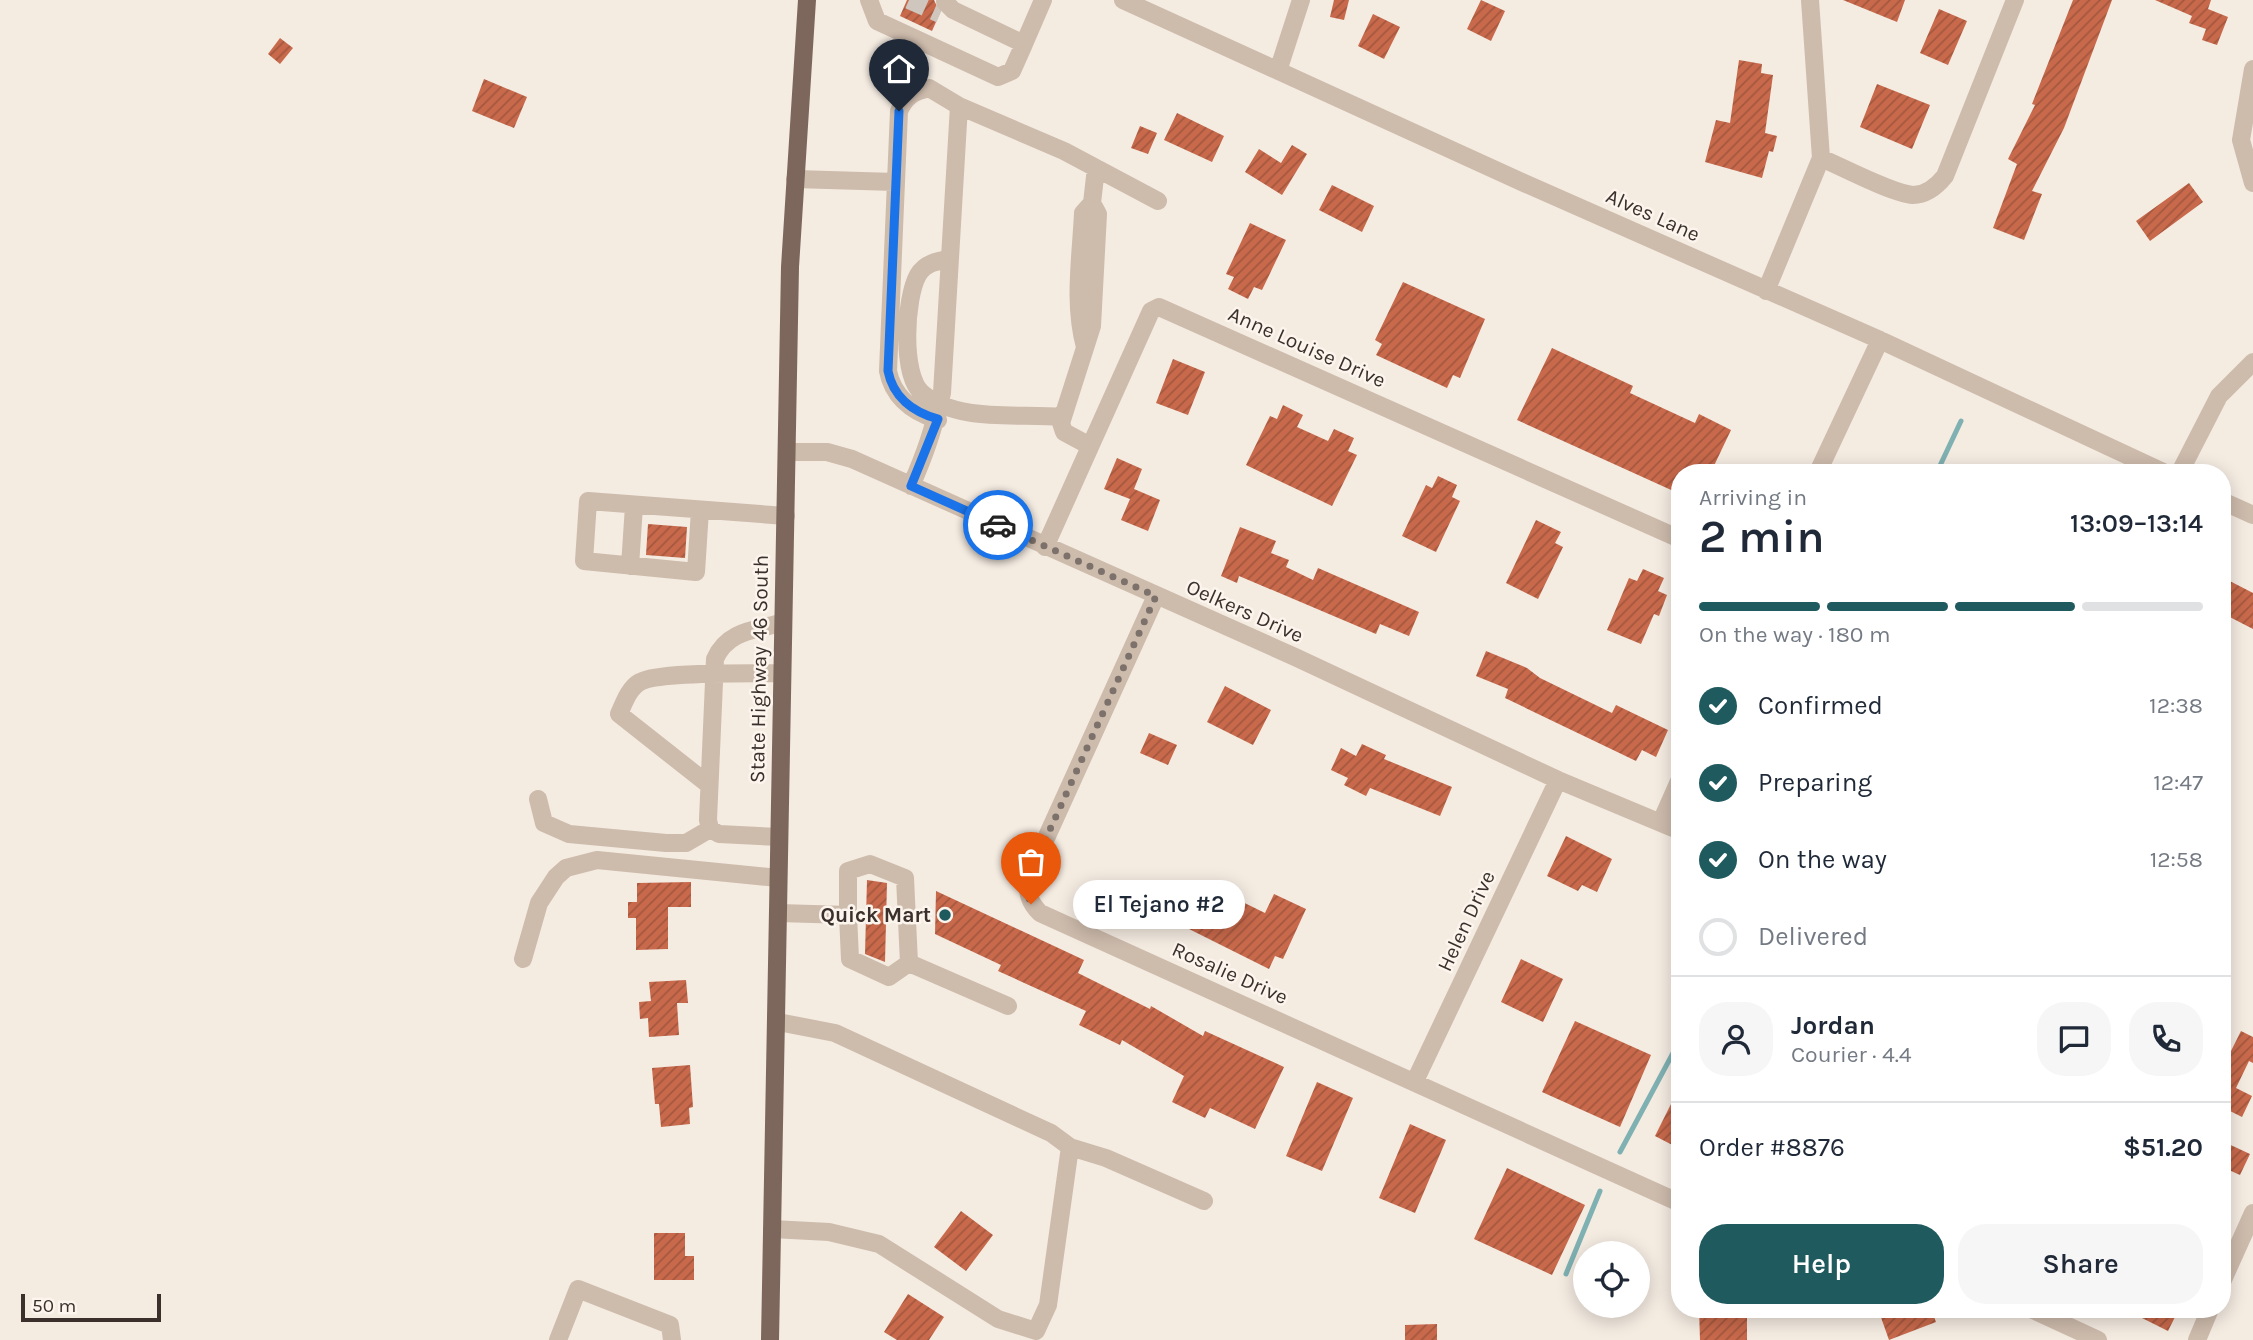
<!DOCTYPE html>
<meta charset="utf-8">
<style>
:root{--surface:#fff;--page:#f6f6f7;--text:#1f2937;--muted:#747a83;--line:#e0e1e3;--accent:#1f5a5e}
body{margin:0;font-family:Karla,sans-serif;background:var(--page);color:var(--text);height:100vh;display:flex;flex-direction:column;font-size:26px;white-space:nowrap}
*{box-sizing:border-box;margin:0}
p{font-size:23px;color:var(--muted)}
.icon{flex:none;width:38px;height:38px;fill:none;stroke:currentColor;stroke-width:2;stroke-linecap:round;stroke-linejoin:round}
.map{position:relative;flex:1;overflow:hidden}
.panel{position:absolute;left:1671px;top:464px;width:560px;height:854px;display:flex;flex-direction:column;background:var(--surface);border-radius:28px;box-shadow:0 4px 18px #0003}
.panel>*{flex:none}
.buttons{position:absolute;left:1573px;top:1241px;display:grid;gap:14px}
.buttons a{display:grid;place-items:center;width:77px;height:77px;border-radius:50%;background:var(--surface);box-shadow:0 4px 18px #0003;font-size:35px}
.scale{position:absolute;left:21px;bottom:18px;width:140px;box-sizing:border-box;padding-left:7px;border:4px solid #3b302b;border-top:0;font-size:19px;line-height:24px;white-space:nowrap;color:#3b302b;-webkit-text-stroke:5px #fbf5ee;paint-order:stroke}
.pin{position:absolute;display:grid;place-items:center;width:60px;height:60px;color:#fff;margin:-72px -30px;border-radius:50% 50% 50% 0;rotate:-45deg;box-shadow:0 0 7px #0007}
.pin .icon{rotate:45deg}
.courier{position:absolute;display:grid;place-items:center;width:70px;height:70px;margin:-35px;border:5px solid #1a73e8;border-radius:50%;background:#fff;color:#222;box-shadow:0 2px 9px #0007}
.bubble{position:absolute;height:49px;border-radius:24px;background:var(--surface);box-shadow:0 4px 18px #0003;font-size:23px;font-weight:600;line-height:49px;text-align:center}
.summary em{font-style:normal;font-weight:600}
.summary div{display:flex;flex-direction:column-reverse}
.summary{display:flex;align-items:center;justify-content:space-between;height:119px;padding:0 28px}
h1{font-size:46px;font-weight:600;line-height:52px}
.bar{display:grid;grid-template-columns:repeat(4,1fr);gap:10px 7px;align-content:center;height:84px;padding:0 28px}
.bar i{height:9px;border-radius:5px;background:var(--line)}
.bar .current{background:var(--accent)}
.bar p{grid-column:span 4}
.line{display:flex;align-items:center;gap:18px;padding:0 28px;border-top:2px solid var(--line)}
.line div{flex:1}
.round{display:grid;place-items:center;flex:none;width:74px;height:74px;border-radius:28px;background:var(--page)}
ol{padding:0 28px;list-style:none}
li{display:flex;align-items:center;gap:21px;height:77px}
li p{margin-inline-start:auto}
li .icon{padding:7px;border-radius:50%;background:var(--accent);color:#fff;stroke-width:4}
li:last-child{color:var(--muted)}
li i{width:38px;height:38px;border:4px solid var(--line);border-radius:50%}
.primary-button{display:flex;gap:14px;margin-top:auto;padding:14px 28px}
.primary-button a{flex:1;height:80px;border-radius:28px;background:var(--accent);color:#fff;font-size:28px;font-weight:600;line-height:80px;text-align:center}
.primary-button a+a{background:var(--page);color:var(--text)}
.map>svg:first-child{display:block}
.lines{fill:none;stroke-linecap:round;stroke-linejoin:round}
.stream{stroke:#7fb0b2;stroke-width:5}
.building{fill:url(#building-hatch)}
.minor-tunnel{stroke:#cfc6bd;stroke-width:18;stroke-dasharray:18 9;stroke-linecap:butt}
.minor{stroke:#cdbbac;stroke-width:18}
.major{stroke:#7d675c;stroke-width:18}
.done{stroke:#7c716b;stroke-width:7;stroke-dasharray:0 12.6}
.route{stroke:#1a73e8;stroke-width:9}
.poi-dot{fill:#1f5a5e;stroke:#fbf5ee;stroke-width:2.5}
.labels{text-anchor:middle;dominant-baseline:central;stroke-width:5;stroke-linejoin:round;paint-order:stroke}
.street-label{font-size:21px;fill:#3b302b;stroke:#fbf5ee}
.poi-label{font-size:21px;font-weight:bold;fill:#3b302b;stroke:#fbf5ee;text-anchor:end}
</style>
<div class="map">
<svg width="2253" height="1340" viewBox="0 0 2253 1340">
<defs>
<pattern id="building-hatch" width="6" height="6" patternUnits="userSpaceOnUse" patternTransform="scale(1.75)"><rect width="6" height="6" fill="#c8694b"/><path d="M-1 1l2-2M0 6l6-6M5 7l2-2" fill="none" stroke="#a4573f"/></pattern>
</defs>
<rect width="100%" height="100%" fill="#f4ebe1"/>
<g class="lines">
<path class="stream" d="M 1937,472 L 1961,421
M 1620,1152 L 1680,1040
M 1566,1274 L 1600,1191"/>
</g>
<path class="building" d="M 907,0 L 934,0 L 940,13 L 932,31 L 900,16 Z
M 1334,0 L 1349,0 L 1344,20 L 1330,17 Z
M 1481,0 L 1505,11 L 1491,41 L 1467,29 Z
M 1843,0 L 1905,0 L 1897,22 Z
M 2073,0 L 2112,0 L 2064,128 L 2032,191 L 2042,194 L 2024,240 L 1993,228 L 2017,164 L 2008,159 L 2035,105 L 2032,104 Z
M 2155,0 L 2211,0 L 2208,9 L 2228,17 L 2217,45 L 2202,40 L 2206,29 L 2189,23 L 2192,16 Z
M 1939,9 L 1967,21 L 1948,65 L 1920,53 Z
M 1373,14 L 1400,27 L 1384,59 L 1358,46 Z
M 280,38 L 293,48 L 280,64 L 268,54 Z
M 1739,60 L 1762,64 L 1761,73 L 1773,75 L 1765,133 L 1777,136 L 1773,152 L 1769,151 L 1762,178 L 1705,162 L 1716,120 L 1730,123 Z
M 484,79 L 527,97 L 514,128 L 472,111 Z
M 1877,84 L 1930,105 L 1912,149 L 1860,127 Z
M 1177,113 L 1224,136 L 1212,162 L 1164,140 Z
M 1140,126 L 1157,133 L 1148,154 L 1131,148 Z
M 1292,145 L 1307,154 L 1282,195 L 1245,172 L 1259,149 L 1281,163 Z
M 2189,183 L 2203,202 L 2150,241 L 2136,221 Z
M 1332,185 L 1374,206 L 1362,232 L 1319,210 Z
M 1250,223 L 1286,240 L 1262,290 L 1254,287 L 1248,299 L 1228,289 L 1234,277 L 1226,274 Z
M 1403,282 L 1485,319 L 1460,378 L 1453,375 L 1447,388 L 1376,355 L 1382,344 L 1375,340 Z
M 1552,348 L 1633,386 L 1630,393 L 1695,423 L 1699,414 L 1731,430 L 1711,472 L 1680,472 L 1680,494 L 1517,420 Z
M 1173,359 L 1205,372 L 1188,415 L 1156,403 Z
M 1283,405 L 1303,415 L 1297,427 L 1328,441 L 1334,429 L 1354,438 L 1348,451 L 1357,455 L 1332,506 L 1246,465 L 1270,416 L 1277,419 Z
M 1117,458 L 1142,469 L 1134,489 L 1160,500 L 1148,531 L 1121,520 L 1130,499 L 1104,489 Z
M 1438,476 L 1457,485 L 1452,497 L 1460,501 L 1436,552 L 1402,536 L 1426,485 L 1432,488 Z
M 1536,520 L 1561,532 L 1555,543 L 1563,547 L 1538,599 L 1506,583 Z
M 648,524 L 687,527 L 685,558 L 646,555 Z
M 1240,527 L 1276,541 L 1271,553 L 1289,560 L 1286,567 L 1313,580 L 1318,568 L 1419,612 L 1409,636 L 1380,624 L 1376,634 L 1239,576 L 1237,583 L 1221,576 Z
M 1643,569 L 1664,578 L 1658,591 L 1667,595 L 1659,616 L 1654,614 L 1641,644 L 1607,630 L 1629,578 L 1637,581 Z
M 2222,577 L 2253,593 L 2253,629 L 2222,613 Z
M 1486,651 L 1527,668 L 1540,678 L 1612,713 L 1616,705 L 1668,730 L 1656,757 L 1642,750 L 1636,761 L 1505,698 L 1508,689 L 1476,676 Z
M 1225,686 L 1271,710 L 1253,745 L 1207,722 Z
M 1149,733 L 1177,745 L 1168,765 L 1140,753 Z
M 1362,744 L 1386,755 L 1384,759 L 1452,787 L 1440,816 L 1370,788 L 1366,796 L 1344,785 L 1348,778 L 1331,770 L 1341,748 L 1356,756 Z
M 1566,836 L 1612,859 L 1597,892 L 1582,885 L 1578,891 L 1547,876 Z
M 867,880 L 887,883 L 885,962 L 865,954 Z
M 691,882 L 691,907 L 668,907 L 668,949 L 636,950 L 636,918 L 628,918 L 628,902 L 637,902 L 637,883 Z
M 1208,885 L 1265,913 L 1274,894 L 1306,909 L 1283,959 L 1275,956 L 1269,969 L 1187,928 Z
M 936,891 L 1084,960 L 1078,973 L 1150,1009 L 1151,1006 L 1203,1036 L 1205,1031 L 1284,1067 L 1255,1129 L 1210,1108 L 1205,1118 L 1172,1102 L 1184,1076 L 1122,1040 L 1120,1045 L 1079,1025 L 1086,1011 L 998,971 L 1001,965 L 935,934 Z
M 1521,959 L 1563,979 L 1543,1022 L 1501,1002 Z
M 686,980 L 688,1003 L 677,1003 L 679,1035 L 649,1037 L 648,1018 L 640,1019 L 639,1002 L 651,1001 L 649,982 Z
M 1575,1021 L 1651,1055 L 1620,1127 L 1542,1092 Z
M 2241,1031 L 2253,1037 L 2253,1063 L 2249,1061 L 2236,1088 L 2252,1096 L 2242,1117 L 2226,1109 L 2222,1115 L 2222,1069 Z
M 690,1065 L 693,1107 L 689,1108 L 690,1124 L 661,1127 L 659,1104 L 655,1104 L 652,1068 Z
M 1317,1082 L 1353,1098 L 1322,1171 L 1286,1156 Z
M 1680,1086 L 1680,1149 L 1655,1136 Z
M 1410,1124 L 1446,1140 L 1415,1213 L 1379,1198 Z
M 2222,1141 L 2250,1154 L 2240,1175 L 2222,1167 Z
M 1507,1168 L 1585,1205 L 1552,1275 L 1474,1239 Z
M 961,1211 L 993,1235 L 966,1271 L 934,1247 Z
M 654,1233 L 685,1233 L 685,1256 L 694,1256 L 694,1280 L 654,1280 Z
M 908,1294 L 944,1317 L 929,1340 L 897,1340 L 884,1332 Z
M 1699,1309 L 1747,1309 L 1747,1340 L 1700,1340 Z
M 1878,1309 L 1931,1309 L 1936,1322 L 1889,1340 Z
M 2124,1309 L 2179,1309 L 2168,1331 Z
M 1437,1324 L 1437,1340 L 1405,1340 L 1405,1325 Z"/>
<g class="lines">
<path class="minor-tunnel" d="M 909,0 L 940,14"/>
<path class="minor" d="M 869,0 L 877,21 L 998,77 L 1012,71 L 1024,44 L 953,10 L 945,2
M 1123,0 L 1524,183 L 1880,340 L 2163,472
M 1024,44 L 1043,0
M 2253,69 L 2241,140 L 2253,183
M 1278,71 L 1301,0
M 959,106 L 1064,151 L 1158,201
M 1821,158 C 1842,167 1893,194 1913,195 C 1927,195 1937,186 1945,176 L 2015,0
M 795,179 L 895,182
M 950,259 C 937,261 925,263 918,275 C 905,298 901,375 922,393 C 957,423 1019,413 1062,417
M 1766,291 L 1821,158 L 1810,0
M 1085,347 C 1073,304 1081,257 1083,213 L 1092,203
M 1090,446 L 1064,432 L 1061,423 L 1092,326 L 1098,214 L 1092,203 L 1096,168
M 787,452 L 827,452 L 852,459 L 1295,657 L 1558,780 L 1680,831
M 1818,472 L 1880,340
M 2180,472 L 2219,396 L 2253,362
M 911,486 C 926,452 933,430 942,393 L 959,106 L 929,88 C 913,92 906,96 899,111 L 888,371 C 893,397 913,412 938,420
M 2222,501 L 2253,515
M 700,510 L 696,572 L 584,561 L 588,501 L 786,516
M 1045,547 L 1151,311 L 1159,307 L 1680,539
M 630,566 L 634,506
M 1156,596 L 1028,878 C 1027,893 1029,902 1040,913 L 1680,1203
M 709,785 L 619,714 C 624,703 629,688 640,682 C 659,671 753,674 782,673
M 538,799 L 544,823 L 569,834 L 666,843 L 686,843 L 710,829
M 1661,822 L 1680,779
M 779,837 L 719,834 L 710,829 L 708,820 L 715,659 C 727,631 754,630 781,623
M 778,913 L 848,915 L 850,959 L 889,977 L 909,963 L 1008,1006
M 848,915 L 848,871 L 870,864 L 905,878 L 909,963
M 523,959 L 539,903 L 556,877 L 566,868 L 597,860 L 778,878
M 1415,1081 L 1558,780
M 1070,1147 L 1106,1158 L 1204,1201
M 772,1229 L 829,1232 L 879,1244 L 998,1319 L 1036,1331 L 1048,1305 L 1070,1147 L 1051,1133 L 835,1033 L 778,1022
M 2222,1282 L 2253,1213
M 2031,1309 L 2098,1340
M 558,1340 L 578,1289 L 670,1325 L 672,1340
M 2197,1340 L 2210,1309"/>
<path class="major" d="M 770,1340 L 790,267 L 807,0"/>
</g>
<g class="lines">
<path class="done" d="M 998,525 L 1156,596 L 1028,878 L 1027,891 L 1031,904"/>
<path class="route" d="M 899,111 L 888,371 C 893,397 913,412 938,419 L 911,486 L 998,525"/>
</g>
<circle class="poi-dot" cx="945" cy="915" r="7"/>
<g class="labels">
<g class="street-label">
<text transform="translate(1653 215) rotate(24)">Alves Lane</text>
<text transform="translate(1307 347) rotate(24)">Anne Louise Drive</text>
<text transform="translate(1245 611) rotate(24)">Oelkers Drive</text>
<text transform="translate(759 669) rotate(-89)">State Highway 46 South</text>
<text transform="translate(1466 921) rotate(-65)">Helen Drive</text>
<text transform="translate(1230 973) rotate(24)">Rosalie Drive</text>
</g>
<g class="poi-label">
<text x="931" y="915">Quick Mart</text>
</g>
</g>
</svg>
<div class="buttons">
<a><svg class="icon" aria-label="locate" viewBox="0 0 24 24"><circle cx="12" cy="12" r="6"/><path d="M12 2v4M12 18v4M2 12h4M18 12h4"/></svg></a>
</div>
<div class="scale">50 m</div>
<div class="pin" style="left:1031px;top:904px;background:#ea580c"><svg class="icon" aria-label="bag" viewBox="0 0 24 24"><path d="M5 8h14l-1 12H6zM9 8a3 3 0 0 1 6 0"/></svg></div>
<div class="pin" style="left:899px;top:111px;background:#1f2937"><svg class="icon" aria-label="home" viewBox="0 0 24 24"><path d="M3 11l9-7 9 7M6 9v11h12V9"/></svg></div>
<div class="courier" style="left:998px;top:525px"><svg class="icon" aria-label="car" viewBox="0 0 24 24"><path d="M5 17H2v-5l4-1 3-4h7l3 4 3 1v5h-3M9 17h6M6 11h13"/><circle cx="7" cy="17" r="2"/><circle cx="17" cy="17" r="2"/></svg></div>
<div class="bubble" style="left:1073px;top:880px;width:172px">El Tejano #2</div>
<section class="panel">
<div class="summary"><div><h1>2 min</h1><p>Arriving in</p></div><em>13:09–13:14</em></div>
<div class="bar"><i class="current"></i><i class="current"></i><i class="current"></i><i></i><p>On the way · 180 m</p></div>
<ol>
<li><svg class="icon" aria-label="check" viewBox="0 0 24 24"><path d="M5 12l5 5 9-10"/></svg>Confirmed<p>12:38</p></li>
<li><svg class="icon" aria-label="check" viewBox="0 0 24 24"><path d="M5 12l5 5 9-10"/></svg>Preparing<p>12:47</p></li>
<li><svg class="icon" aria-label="check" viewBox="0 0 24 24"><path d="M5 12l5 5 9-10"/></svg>On the way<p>12:58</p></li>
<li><i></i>Delivered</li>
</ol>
<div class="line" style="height:126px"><a class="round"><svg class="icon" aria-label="person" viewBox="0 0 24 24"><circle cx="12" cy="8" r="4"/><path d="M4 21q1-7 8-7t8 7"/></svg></a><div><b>Jordan</b><p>Courier · 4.4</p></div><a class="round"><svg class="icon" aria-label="chat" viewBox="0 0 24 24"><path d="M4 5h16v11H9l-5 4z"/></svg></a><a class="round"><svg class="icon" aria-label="phone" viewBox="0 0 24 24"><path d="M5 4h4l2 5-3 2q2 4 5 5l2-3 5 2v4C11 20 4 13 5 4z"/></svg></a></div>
<div class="line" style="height:91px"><div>Order #8876</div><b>$51.20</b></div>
<div class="primary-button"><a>Help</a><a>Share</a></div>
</section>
</div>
